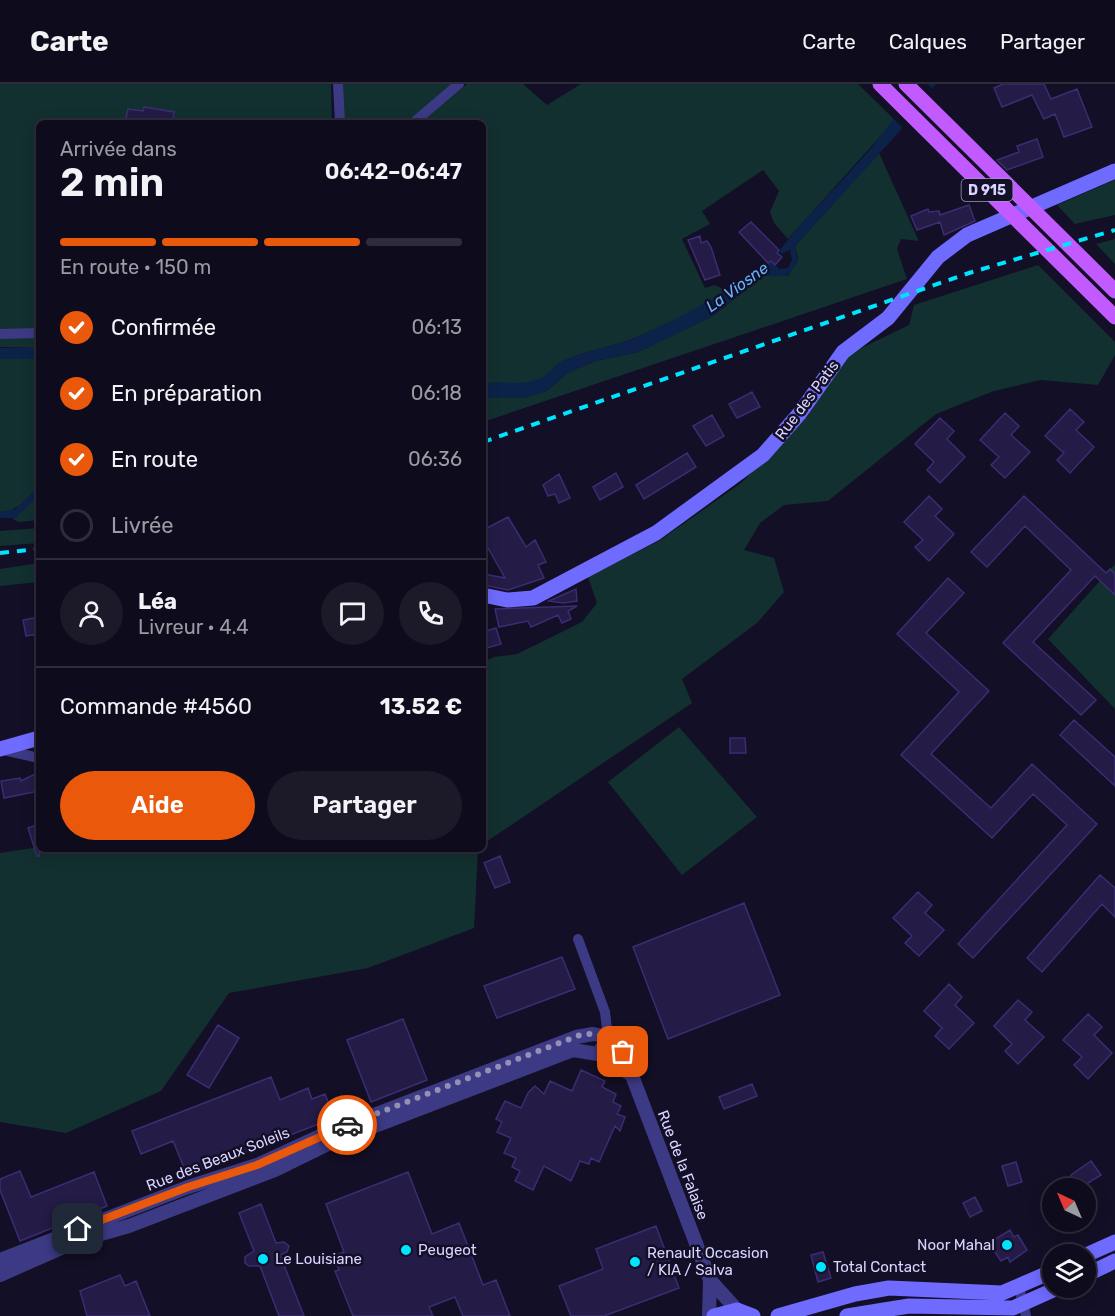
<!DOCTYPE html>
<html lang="fr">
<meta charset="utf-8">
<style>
:root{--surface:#0e0b1c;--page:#1c1929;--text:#f1f3f6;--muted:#9b9ba3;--line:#2e2b3b;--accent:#ea580c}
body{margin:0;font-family:Rubik,sans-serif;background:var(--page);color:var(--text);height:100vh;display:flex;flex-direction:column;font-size:22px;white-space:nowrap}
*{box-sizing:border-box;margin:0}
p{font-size:20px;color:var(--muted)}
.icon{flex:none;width:33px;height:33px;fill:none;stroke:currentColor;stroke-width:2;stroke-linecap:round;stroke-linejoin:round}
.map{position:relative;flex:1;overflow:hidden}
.drawer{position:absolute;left:36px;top:36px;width:450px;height:732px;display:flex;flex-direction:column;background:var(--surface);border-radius:9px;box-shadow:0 3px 15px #0003,0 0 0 2px var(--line)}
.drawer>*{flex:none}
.needle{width:39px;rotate:316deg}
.tools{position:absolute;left:1042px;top:1094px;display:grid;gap:12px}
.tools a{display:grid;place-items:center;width:54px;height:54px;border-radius:50%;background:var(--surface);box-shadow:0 3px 15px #0003,0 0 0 2px var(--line);font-size:30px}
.pin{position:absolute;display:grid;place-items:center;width:51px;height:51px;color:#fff;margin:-26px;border-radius:12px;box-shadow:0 3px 9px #0006}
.courier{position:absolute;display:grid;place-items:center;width:60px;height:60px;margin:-30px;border:4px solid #ea580c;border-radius:50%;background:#fff;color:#222;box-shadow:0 2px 8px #0007}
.head em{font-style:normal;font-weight:600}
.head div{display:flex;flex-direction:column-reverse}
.head{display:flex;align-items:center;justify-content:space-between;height:102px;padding:0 24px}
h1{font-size:39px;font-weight:600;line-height:45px}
.bar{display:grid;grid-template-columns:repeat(4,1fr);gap:9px 6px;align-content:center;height:72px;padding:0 24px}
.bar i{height:8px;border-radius:4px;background:var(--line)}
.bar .current{background:var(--accent)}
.bar p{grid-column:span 4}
.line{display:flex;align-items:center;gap:15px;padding:0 24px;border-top:2px solid var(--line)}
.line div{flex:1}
.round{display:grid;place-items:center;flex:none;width:63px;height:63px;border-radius:32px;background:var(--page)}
ol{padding:0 24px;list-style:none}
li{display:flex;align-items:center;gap:18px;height:66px}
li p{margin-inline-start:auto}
li .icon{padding:6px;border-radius:50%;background:var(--accent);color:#fff;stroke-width:4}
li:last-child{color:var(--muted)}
li i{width:33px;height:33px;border:3px solid var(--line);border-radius:50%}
.button{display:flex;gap:12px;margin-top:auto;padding:12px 24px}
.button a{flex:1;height:69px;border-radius:36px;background:var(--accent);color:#fff;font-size:24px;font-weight:600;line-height:69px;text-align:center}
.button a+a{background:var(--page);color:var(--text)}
header{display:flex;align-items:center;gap:36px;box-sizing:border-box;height:84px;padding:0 30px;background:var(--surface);border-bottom:2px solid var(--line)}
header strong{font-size:28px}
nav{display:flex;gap:33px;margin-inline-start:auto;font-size:21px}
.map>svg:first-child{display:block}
.green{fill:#12302f}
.water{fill:#0c2248}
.pier{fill:#130f26}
.building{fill:#241b47;stroke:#3b2d73;stroke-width:1.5}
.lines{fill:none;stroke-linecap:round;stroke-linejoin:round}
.minor{stroke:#3d3a85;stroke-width:10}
.tertiary{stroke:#3d3a85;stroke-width:14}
.secondary{stroke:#6f6bff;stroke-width:15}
.primary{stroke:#c25bff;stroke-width:15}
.rail{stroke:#00e5ff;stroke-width:4;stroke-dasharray:9 8;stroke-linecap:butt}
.done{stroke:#948fb3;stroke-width:6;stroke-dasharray:0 10.8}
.route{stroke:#ea580c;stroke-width:8}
.poi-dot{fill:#00e5ff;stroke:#130f26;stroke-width:2}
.labels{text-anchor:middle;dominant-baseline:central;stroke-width:5;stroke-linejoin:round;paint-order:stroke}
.shield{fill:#130f26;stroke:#9e99be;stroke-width:1.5}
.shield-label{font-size:14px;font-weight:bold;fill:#d9d4ff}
.street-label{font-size:15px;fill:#d9d4ff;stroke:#130f26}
.poi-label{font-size:15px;fill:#d9d4ff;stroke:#130f26;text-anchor:start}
.water-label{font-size:16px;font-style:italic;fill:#62b6ff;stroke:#130f26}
</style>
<header>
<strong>Carte</strong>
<nav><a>Carte</a><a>Calques</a><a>Partager</a></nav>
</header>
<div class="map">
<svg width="1115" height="1232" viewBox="0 0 1115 1232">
<rect width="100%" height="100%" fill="#130f26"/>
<path class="green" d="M 0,0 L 331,0 L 332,39 L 39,39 L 39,264 L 0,263 Z
M 342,0 L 453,0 L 407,39 L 344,39 Z
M 467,0 L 523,0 L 547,21 L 581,0 L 858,0 L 895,36 L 788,155 L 774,139 L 770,128 L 779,107 L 763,86 L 702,127 L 710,140 L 682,155 L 705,204 L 714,201 L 729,207 C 698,225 666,241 634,254 C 610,264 586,266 563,277 C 555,280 550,290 542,294 C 523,304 503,296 483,300 L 483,39 L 420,39 Z
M 879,69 L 918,155 L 918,157 L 901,155 L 897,165 L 907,195 L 483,338 L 483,314 L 522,314 L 547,307 L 567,289 L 595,277 L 638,268 L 713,232 L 763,192 L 788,192 L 798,174 L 795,162 Z
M 1115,96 L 1115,131 L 1075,140 L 1057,121 Z
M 1115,155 L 1115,180 L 1096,160 Z
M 1038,181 L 1115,258 L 1115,271 L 1098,301 L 1041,296 L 994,307 L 936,330 L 828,417 L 784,421 L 760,439 L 744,466 L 774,474 L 784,508 L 757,539 L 682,595 L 692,619 L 483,760 L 483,578 L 494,573 L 517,570 L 582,538 L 597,519 L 588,493 L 659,457 L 741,399 L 807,333 L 835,286 L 849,270 L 909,241 L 914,221 Z
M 0,275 L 39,275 L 39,402 C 26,414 19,428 0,428 Z
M 39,411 L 39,436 L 19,438 L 13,435 Z
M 39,444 L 39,459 L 0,462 L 0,447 Z
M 39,479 L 39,498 L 0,502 L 0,485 Z
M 1114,481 L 1115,481 L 1115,625 L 1048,555 Z
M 679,643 L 757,733 L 682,791 L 608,698 Z
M 39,763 L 478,765 L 474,844 L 368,884 L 229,909 L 161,1007 L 66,1049 L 0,1038 L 0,769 Z"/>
<path class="water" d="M 923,0 L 936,0 L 900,47 L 795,162 L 798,178 L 787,192 L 763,192 L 713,232 L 638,268 L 595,277 L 567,289 L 547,307 L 522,314 L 483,314 L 483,300 C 503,296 522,303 541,294 C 549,290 554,281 563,277 C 585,266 609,264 632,255 C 682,235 726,208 771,177 L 779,185 L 788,184 L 792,176 L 790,166 L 781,170 L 779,167 C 807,131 841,99 871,64 C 889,43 903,19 923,0 Z
M 0,264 L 39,264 L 39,275 L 0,275 Z
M 39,402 L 39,411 L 16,434 L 0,434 L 0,428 L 16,425 Z"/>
<path class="pier" d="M 919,0 L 927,0 L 934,6 L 905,46 L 893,34 Z"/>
<path class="building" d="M 1003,0 L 1044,0 L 1051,15 L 1077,5 L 1092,43 L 1064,53 L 1055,30 L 1044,35 L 1032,11 L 1002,23 L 994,4 Z
M 144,23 L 174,28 L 173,39 L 125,39 L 128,25 L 143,27 Z
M 1037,55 L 1043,73 L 1007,86 L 997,76 L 1019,68 L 1017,62 Z
M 969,121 L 975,137 L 944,151 L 940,138 L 917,146 L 911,132 L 928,125 L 929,128 L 939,127 L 940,131 Z
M 751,138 L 779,166 L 777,169 L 782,173 L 775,181 L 771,177 L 768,179 L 739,148 Z
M 700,152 L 701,159 L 707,157 L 711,163 L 720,191 L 705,196 L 688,156 Z
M 752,308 L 760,323 L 737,334 L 729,320 Z
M 1070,325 L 1084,338 L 1076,346 L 1094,363 L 1070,389 L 1057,376 L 1064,369 L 1045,352 Z
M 1005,329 L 1019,342 L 1011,351 L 1030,368 L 1005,394 L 991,381 L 999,373 L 980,356 Z
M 712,331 L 724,352 L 706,362 L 693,342 Z
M 940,334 L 954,347 L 947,355 L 965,373 L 940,399 L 927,386 L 934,378 L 915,360 Z
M 687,369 L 696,383 L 644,415 L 636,401 Z
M 616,389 L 623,403 L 600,416 L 593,403 Z
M 559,390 L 570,414 L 559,419 L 555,410 L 548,412 L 543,401 Z
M 929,412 L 942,425 L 935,432 L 954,450 L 929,477 L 915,463 L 923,456 L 904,438 Z
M 1024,412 L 1106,489 L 1110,485 L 1115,490 L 1115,511 L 1095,492 L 1033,558 L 1096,616 L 1081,631 L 1003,559 L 1071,486 L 1025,442 L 987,483 L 971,468 Z
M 508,433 L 526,463 L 535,456 L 546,478 L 538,481 L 544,494 L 508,506 L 483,501 L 483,490 L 505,494 L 483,455 L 483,446 Z
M 948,494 L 964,509 L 926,549 L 989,607 L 931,670 L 991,724 L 1032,680 L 1097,740 L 973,874 L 958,860 L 1067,741 L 1033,710 L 992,754 L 901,671 L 959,608 L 897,550 Z
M 576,505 L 577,517 L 563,519 L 549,517 Z
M 577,522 L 568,527 L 571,535 L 562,539 L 558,531 L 531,543 L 528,537 L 499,543 L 495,525 Z
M 39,533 L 39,550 L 26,552 L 23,536 Z
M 496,544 L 501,560 L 483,565 L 483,548 Z
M 1074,636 L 1115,673 L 1115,702 L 1060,651 Z
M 730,654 L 745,654 L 746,669 L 730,669 Z
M 39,688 L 39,707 L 4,714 L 1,697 L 20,694 L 21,697 Z
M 39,740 L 39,772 L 37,772 L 28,744 Z
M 500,772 L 510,798 L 495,804 L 484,779 Z
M 1100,791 L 1115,804 L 1115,833 L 1102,820 L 1042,888 L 1027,874 Z
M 918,808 L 932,821 L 925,829 L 944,846 L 919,872 L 905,859 L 912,852 L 893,834 Z
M 744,819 L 780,911 L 668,955 L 633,863 Z
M 562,873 L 575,905 L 497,934 L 484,902 Z
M 949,900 L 962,913 L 955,921 L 974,939 L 949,965 L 935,952 L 942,944 L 924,927 Z
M 1018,916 L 1032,928 L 1025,936 L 1044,953 L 1018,980 L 1005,967 L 1012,960 L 994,942 Z
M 1088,930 L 1102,943 L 1094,951 L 1112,969 L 1088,995 L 1074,981 L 1082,973 L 1063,956 Z
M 403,935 L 427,996 L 371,1018 L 347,956 Z
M 218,941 L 239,954 L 209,1004 L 187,991 Z
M 581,986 L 605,997 L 602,1003 L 616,1010 L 613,1018 L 621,1022 L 617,1030 L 625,1033 L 620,1047 L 615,1042 L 599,1078 L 591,1074 L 589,1080 L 580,1077 L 571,1097 L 544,1082 L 533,1106 L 515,1097 L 520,1087 L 512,1083 L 516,1074 L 504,1069 L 511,1054 L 497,1048 L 502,1038 L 496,1035 L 505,1017 L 521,1024 L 528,1009 L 535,1002 L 544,1010 L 550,997 L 572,1007 Z
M 271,993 L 280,1016 L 308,1004 L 312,1015 L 325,1010 L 334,1034 L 187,1091 L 173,1057 L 141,1070 L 132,1047 Z
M 752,1000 L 757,1012 L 724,1025 L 719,1013 Z
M 1091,1077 L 1101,1091 L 1080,1104 L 1071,1091 Z
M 1016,1078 L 1022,1098 L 1008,1102 L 1002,1082 Z
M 20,1087 L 31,1113 L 94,1088 L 107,1122 L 20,1157 L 0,1106 L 0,1095 Z
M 408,1088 L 432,1150 L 459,1139 L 483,1201 L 496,1196 L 510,1232 L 463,1232 L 455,1213 L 429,1223 L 433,1232 L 353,1232 L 335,1187 L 339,1186 L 333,1172 L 344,1168 L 326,1120 Z
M 975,1113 L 982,1127 L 970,1133 L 963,1119 Z
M 261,1120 L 276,1159 L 284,1158 L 289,1162 L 287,1168 L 280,1171 L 304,1232 L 279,1232 L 260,1182 L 249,1182 L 245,1179 L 245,1173 L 254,1167 L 239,1129 Z
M 656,1142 L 679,1204 L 604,1232 L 571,1232 L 559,1202 L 603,1185 L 596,1165 Z
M 1010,1146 L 1014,1153 L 1018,1151 L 1027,1166 L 1010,1178 L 1008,1173 L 1001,1177 L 989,1159 Z
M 823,1168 L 831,1194 L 818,1198 L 811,1171 Z
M 120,1191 L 125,1202 L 136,1197 L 150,1232 L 87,1232 L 80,1207 Z"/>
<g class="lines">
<path class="minor" d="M 338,0 L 340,39
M 413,39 L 459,0
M 0,250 L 39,249
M 8,667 L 39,674
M 578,855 L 605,928 L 608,953 L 596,968
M 1019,1203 L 1026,1232"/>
<path class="tertiary" d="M 0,1176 L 188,1103 L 257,1081 L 322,1051 L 576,953 L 593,950 L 608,953 L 623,968 L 710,1196 L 737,1226
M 0,1191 L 77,1157 L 129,1142 L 275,1086 L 328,1060 L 573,966 L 604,971 L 630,990
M 709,1232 L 710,1196"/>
<path class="secondary" d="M 483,511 L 507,516 L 533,514 L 656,449 L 763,371 L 800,329 L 843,268 L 888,234 L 938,173 L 967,151 L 1115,87
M 0,665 L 39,654
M 1086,1171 L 1115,1158
M 1086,1191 L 1115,1177
M 714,1232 L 737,1226 L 753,1232
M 778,1232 L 855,1210 L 889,1204 L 1002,1209 L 1053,1187
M 847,1232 L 909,1222 L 1013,1224 L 1060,1203"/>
<path class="primary" d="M 880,0 L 1115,233
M 906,0 L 1115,207"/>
<path class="rail" d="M 483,358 L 969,189 L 1115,146
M 0,469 L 39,465"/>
</g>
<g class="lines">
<path class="done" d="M 347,1041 L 580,951 C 598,947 613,954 623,968"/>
<path class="route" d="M 78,1145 L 188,1103 L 257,1081 L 347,1041"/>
</g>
<g class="poi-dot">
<circle cx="1007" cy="1161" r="6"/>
<circle cx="406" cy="1166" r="6"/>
<circle cx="263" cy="1175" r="6"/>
<circle cx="635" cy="1178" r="6"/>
<circle cx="821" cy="1183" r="6"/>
</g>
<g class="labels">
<rect class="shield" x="961.5" y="95" width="51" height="22" rx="4.5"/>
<g class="shield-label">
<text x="987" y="106">D 915</text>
</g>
<g class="street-label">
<text transform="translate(807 316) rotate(-53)">Rue des Patis</text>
<text transform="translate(218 1075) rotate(-21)">Rue des Beaux Soleils</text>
<text transform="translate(683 1081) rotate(69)">Rue de la Falaise</text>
</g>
<g class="poi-label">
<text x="995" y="1161" text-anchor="end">Noor Mahal</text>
<text x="418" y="1166">Peugeot</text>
<text x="647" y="1169">Renault Occasion<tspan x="647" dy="17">/ KIA / Salva</tspan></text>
<text x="275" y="1175">Le Louisiane</text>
<text x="833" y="1183">Total Contact</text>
</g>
<g class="water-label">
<text transform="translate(737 203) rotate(-36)">La Viosne</text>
</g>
</g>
</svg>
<div class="tools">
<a><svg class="needle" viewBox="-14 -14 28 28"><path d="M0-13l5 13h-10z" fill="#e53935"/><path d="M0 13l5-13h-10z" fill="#9b9ba3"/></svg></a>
<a><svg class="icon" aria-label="layers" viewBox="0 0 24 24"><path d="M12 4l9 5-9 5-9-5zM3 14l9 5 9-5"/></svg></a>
</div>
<div class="pin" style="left:623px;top:968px;background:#ea580c"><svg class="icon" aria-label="bag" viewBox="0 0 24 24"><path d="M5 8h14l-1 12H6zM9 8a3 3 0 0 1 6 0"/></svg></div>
<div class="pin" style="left:78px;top:1145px;background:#1f2937"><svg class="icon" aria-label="home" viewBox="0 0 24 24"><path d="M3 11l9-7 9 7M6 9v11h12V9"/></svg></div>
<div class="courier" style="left:347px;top:1041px"><svg class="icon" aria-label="car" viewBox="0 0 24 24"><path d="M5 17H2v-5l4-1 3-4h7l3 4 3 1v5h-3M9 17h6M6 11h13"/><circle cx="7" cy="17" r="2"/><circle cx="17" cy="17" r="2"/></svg></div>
<section class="drawer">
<div class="head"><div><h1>2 min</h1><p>Arrivée dans</p></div><em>06:42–06:47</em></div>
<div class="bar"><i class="current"></i><i class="current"></i><i class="current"></i><i></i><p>En route · 150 m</p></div>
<ol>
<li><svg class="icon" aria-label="check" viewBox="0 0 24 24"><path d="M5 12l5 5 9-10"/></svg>Confirmée<p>06:13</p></li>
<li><svg class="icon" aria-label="check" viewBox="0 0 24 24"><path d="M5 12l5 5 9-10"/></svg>En préparation<p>06:18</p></li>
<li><svg class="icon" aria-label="check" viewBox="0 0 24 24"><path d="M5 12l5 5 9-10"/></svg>En route<p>06:36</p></li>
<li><i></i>Livrée</li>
</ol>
<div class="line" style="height:108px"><a class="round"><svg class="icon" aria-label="person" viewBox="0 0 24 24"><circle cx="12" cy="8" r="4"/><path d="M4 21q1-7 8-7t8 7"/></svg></a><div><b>Léa</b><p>Livreur · 4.4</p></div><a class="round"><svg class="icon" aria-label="chat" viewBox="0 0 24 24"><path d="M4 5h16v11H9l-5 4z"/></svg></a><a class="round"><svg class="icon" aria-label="phone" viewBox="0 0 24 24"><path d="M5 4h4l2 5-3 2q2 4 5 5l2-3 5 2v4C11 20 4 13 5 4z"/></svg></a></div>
<div class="line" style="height:78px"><div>Commande #4560</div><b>13.52 €</b></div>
<div class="button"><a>Aide</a><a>Partager</a></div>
</section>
</div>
